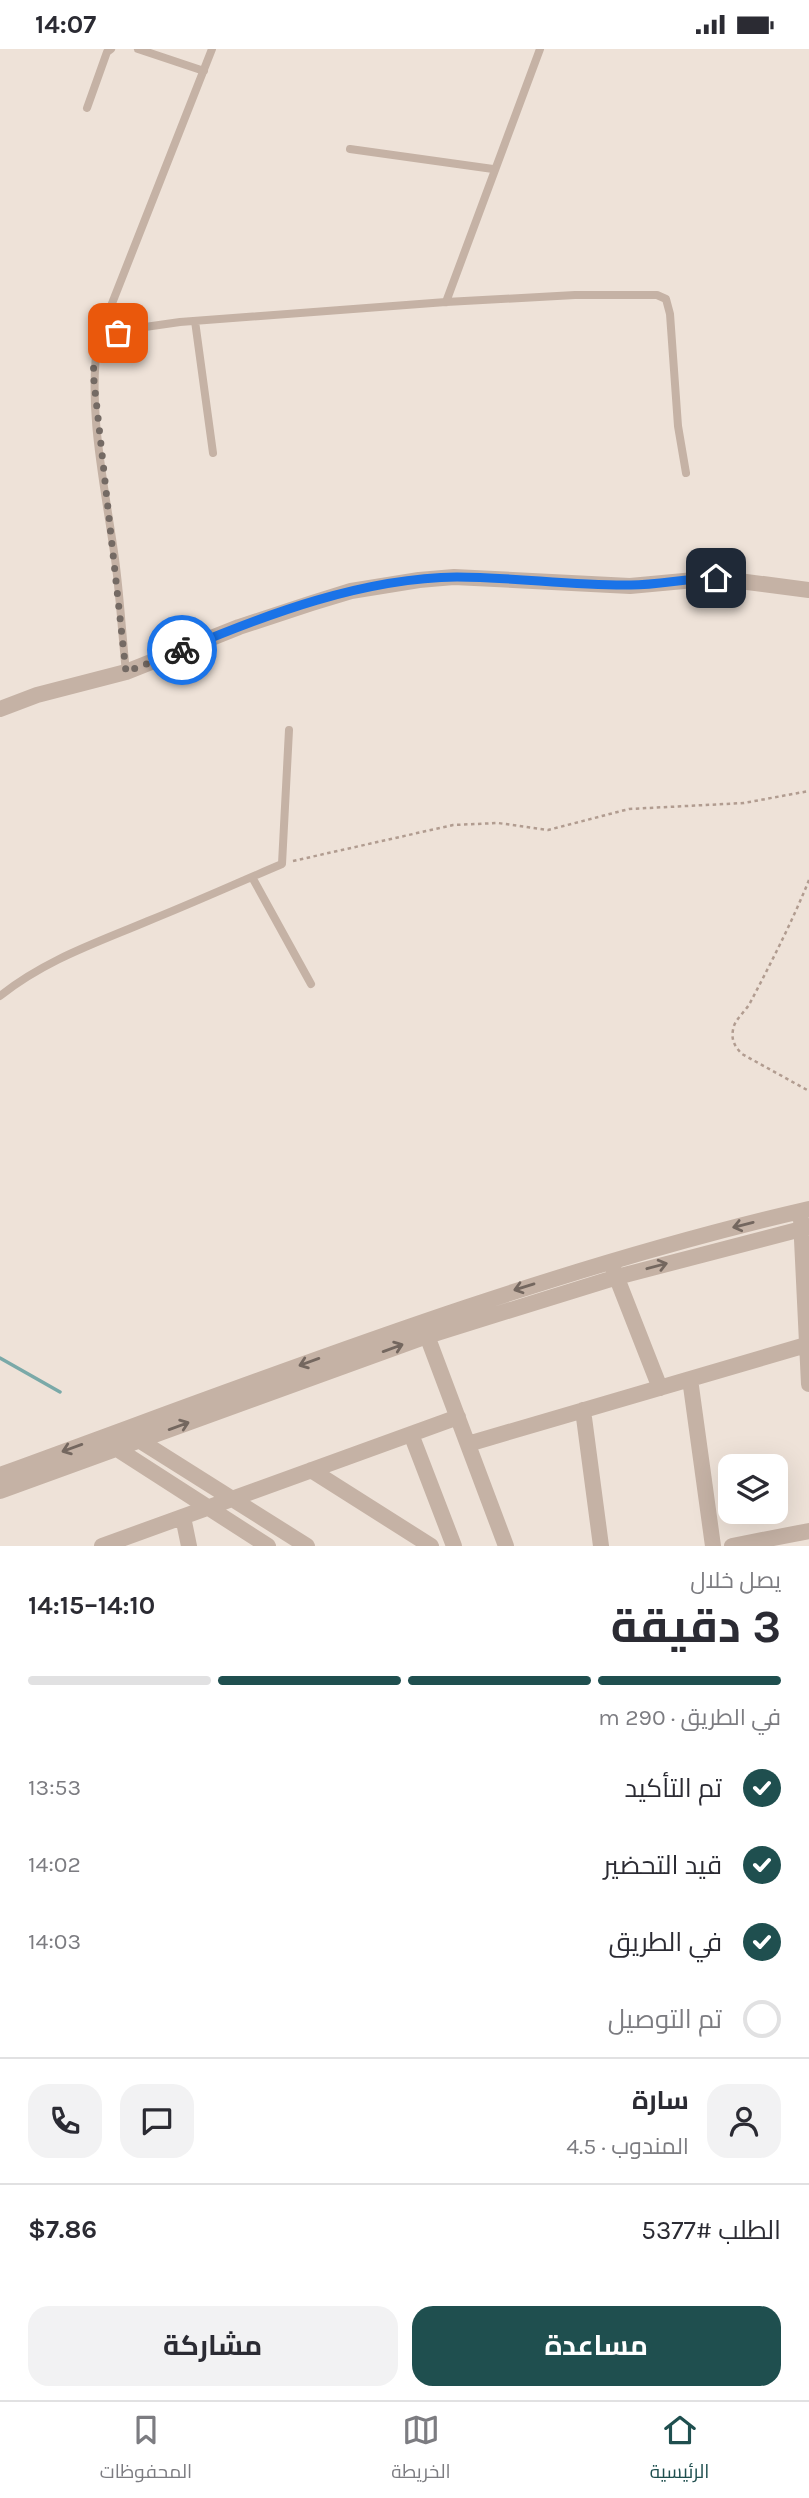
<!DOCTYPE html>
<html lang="ar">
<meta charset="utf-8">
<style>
:root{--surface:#fff;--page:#f2f2f3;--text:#2b2b33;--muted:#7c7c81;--line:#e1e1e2;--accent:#1f4f4f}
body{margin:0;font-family:Karla,Cairo,sans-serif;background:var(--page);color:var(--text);direction:rtl;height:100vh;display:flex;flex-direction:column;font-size:26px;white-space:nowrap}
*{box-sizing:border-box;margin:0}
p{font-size:23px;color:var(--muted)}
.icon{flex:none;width:38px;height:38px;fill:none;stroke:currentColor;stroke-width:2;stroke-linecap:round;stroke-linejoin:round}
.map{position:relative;height:1497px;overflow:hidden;direction:ltr}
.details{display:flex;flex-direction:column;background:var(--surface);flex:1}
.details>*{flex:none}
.buttons{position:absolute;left:718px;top:1405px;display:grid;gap:14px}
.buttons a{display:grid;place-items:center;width:70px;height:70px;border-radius:14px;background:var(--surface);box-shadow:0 7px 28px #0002;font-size:35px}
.pin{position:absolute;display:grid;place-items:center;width:60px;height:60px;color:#fff;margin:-30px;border-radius:14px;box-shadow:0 4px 10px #0006}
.courier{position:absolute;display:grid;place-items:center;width:70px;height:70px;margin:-35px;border:5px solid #1a73e8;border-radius:50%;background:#fff;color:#222;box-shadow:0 2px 9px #0007}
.headline em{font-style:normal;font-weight:700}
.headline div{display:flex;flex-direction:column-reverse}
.headline{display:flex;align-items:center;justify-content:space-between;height:119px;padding:0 28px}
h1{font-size:46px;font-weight:700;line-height:52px}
.bar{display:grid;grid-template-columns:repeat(4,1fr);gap:10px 7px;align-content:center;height:84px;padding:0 28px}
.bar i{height:9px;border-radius:5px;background:var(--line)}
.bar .on{background:var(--accent)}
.bar p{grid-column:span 4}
.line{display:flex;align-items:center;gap:18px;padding:0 28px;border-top:2px solid var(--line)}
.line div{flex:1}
.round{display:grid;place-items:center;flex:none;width:74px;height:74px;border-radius:21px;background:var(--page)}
ol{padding:0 28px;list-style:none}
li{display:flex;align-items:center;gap:21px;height:77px}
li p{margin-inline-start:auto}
li .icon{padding:7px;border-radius:50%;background:var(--accent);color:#fff;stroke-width:4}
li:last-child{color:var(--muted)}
li i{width:38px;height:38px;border:4px solid var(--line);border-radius:50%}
.button{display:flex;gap:14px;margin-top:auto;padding:14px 28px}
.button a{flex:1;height:80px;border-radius:21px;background:var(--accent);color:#fff;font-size:28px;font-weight:700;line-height:80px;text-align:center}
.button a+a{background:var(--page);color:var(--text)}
.status{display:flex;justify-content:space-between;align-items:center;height:49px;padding:0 35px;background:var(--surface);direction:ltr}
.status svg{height:19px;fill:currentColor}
.menu{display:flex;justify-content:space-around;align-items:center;height:98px;border-top:2px solid var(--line);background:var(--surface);font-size:19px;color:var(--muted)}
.menu a{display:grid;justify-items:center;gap:4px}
.menu .on{color:var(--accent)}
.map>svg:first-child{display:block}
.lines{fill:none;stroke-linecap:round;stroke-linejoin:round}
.stream{stroke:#7aa9a8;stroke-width:3.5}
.path{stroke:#b19c90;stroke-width:2.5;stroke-dasharray:3.5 3.5;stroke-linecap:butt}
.lane{stroke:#c5b2a5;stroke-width:8}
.street{stroke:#c5b2a5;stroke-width:16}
.oneway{stroke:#74675f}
.done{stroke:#746a64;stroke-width:7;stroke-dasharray:0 12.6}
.route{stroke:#1a73e8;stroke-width:9}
</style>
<div class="status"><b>14:07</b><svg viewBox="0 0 49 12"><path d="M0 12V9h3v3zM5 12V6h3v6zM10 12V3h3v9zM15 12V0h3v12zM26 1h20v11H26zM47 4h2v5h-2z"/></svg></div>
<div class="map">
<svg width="809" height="1497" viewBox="0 0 809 1497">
<rect width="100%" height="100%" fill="#eee2d8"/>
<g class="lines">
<path class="stream" d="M 0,1309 L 60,1343"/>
<path class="path" d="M 293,812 L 453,776 L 498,774 L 548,781 L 629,760 L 744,754 L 809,742
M 809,831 C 792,873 771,914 750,954 C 745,963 734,971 733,981 C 731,991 735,998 742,1005 L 809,1042"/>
<path class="lane" d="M 138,0 L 204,22
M 87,59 L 107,3 L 111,0
M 350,100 L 493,120
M 446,253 L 540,0
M 195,272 L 213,404
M 98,290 L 212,0
M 126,623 C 122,585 120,547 115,510 C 105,437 87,362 98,290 L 138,279 L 180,273 L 446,253 L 575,246 L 657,246 L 666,250 L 670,265 L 678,377 L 686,424
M 252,828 L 311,935
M 0,947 C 45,911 96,894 148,872 C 193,854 237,834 282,815 L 289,681"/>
<path class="street" d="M 0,660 L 37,646 L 126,623 L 239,578 L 312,554 L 351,542 L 419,531 L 454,528 L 630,537 L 716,529 L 809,541
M 801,1170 L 809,1335
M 613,1219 L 660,1339
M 423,1276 L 506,1497
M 690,1330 L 713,1497
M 583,1361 L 601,1497
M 411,1385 L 454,1497
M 134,1388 L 307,1497
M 468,1395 L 806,1296
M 111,1396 L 268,1497
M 311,1421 L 431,1497
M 0,1426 C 267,1329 532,1224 809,1160
M 0,1442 L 427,1287 L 617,1228 L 809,1178
M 183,1468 L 189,1497
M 102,1497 L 458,1368
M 732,1497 L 809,1482"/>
</g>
<defs><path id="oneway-shaft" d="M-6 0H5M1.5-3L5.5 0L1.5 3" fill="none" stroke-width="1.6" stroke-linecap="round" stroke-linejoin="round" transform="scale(1.75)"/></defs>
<g class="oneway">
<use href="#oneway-shaft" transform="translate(743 1176) rotate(166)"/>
<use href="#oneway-shaft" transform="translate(657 1217) rotate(-15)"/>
<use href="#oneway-shaft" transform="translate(524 1238) rotate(163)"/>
<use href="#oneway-shaft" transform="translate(393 1299) rotate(-20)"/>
<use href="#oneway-shaft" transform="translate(309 1313) rotate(160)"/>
<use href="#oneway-shaft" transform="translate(179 1377) rotate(-20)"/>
<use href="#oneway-shaft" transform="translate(72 1399) rotate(160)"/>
</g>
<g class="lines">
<path class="done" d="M 118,284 L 98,290 L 93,323 L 126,623 L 182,601"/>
<path class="route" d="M 182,601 C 267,565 363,529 457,528 C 515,528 573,537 631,536 C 660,536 687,529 716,529"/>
</g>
</svg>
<div class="buttons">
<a><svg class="icon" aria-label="layers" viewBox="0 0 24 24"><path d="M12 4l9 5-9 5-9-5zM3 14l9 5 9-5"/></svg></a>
</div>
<div class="pin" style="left:118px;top:284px;background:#ea580c"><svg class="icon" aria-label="bag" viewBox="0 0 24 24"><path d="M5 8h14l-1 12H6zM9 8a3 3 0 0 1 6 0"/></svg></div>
<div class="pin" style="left:716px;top:529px;background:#1f2937"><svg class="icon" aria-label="home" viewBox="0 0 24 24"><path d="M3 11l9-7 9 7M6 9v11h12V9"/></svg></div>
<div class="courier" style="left:182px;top:601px"><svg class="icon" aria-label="bike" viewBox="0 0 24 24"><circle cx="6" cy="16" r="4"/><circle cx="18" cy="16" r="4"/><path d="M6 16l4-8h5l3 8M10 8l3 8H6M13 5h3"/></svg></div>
</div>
<section class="details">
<div class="headline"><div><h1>3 دقيقة</h1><p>يصل خلال</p></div><em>14:10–14:15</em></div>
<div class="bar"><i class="on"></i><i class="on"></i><i class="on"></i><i></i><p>في الطريق · 290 m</p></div>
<ol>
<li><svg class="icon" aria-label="check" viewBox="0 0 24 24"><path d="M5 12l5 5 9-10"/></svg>تم التأكيد<p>13:53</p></li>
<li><svg class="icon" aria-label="check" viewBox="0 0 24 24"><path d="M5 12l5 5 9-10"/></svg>قيد التحضير<p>14:02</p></li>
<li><svg class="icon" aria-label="check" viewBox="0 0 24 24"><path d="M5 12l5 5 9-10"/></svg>في الطريق<p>14:03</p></li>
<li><i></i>تم التوصيل</li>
</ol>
<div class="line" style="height:126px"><a class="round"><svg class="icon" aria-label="person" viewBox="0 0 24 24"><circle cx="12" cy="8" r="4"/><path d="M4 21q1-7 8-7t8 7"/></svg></a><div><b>سارة</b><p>المندوب · 4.5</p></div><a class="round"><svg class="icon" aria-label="chat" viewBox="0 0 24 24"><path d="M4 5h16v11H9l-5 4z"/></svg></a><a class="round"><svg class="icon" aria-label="phone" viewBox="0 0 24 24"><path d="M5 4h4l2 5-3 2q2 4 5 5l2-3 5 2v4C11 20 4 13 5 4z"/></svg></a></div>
<div class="line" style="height:91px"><div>الطلب #5377</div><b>$7.86</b></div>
<div class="button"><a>مساعدة</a><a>مشاركة</a></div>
</section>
<nav class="menu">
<a class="on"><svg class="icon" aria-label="home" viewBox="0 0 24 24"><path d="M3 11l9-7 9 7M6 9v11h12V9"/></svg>الرئيسية</a>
<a><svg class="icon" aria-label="map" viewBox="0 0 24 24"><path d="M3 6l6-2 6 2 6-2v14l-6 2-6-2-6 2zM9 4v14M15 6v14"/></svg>الخريطة</a>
<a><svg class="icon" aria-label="saved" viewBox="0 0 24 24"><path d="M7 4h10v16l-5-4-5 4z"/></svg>المحفوظات</a>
</nav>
